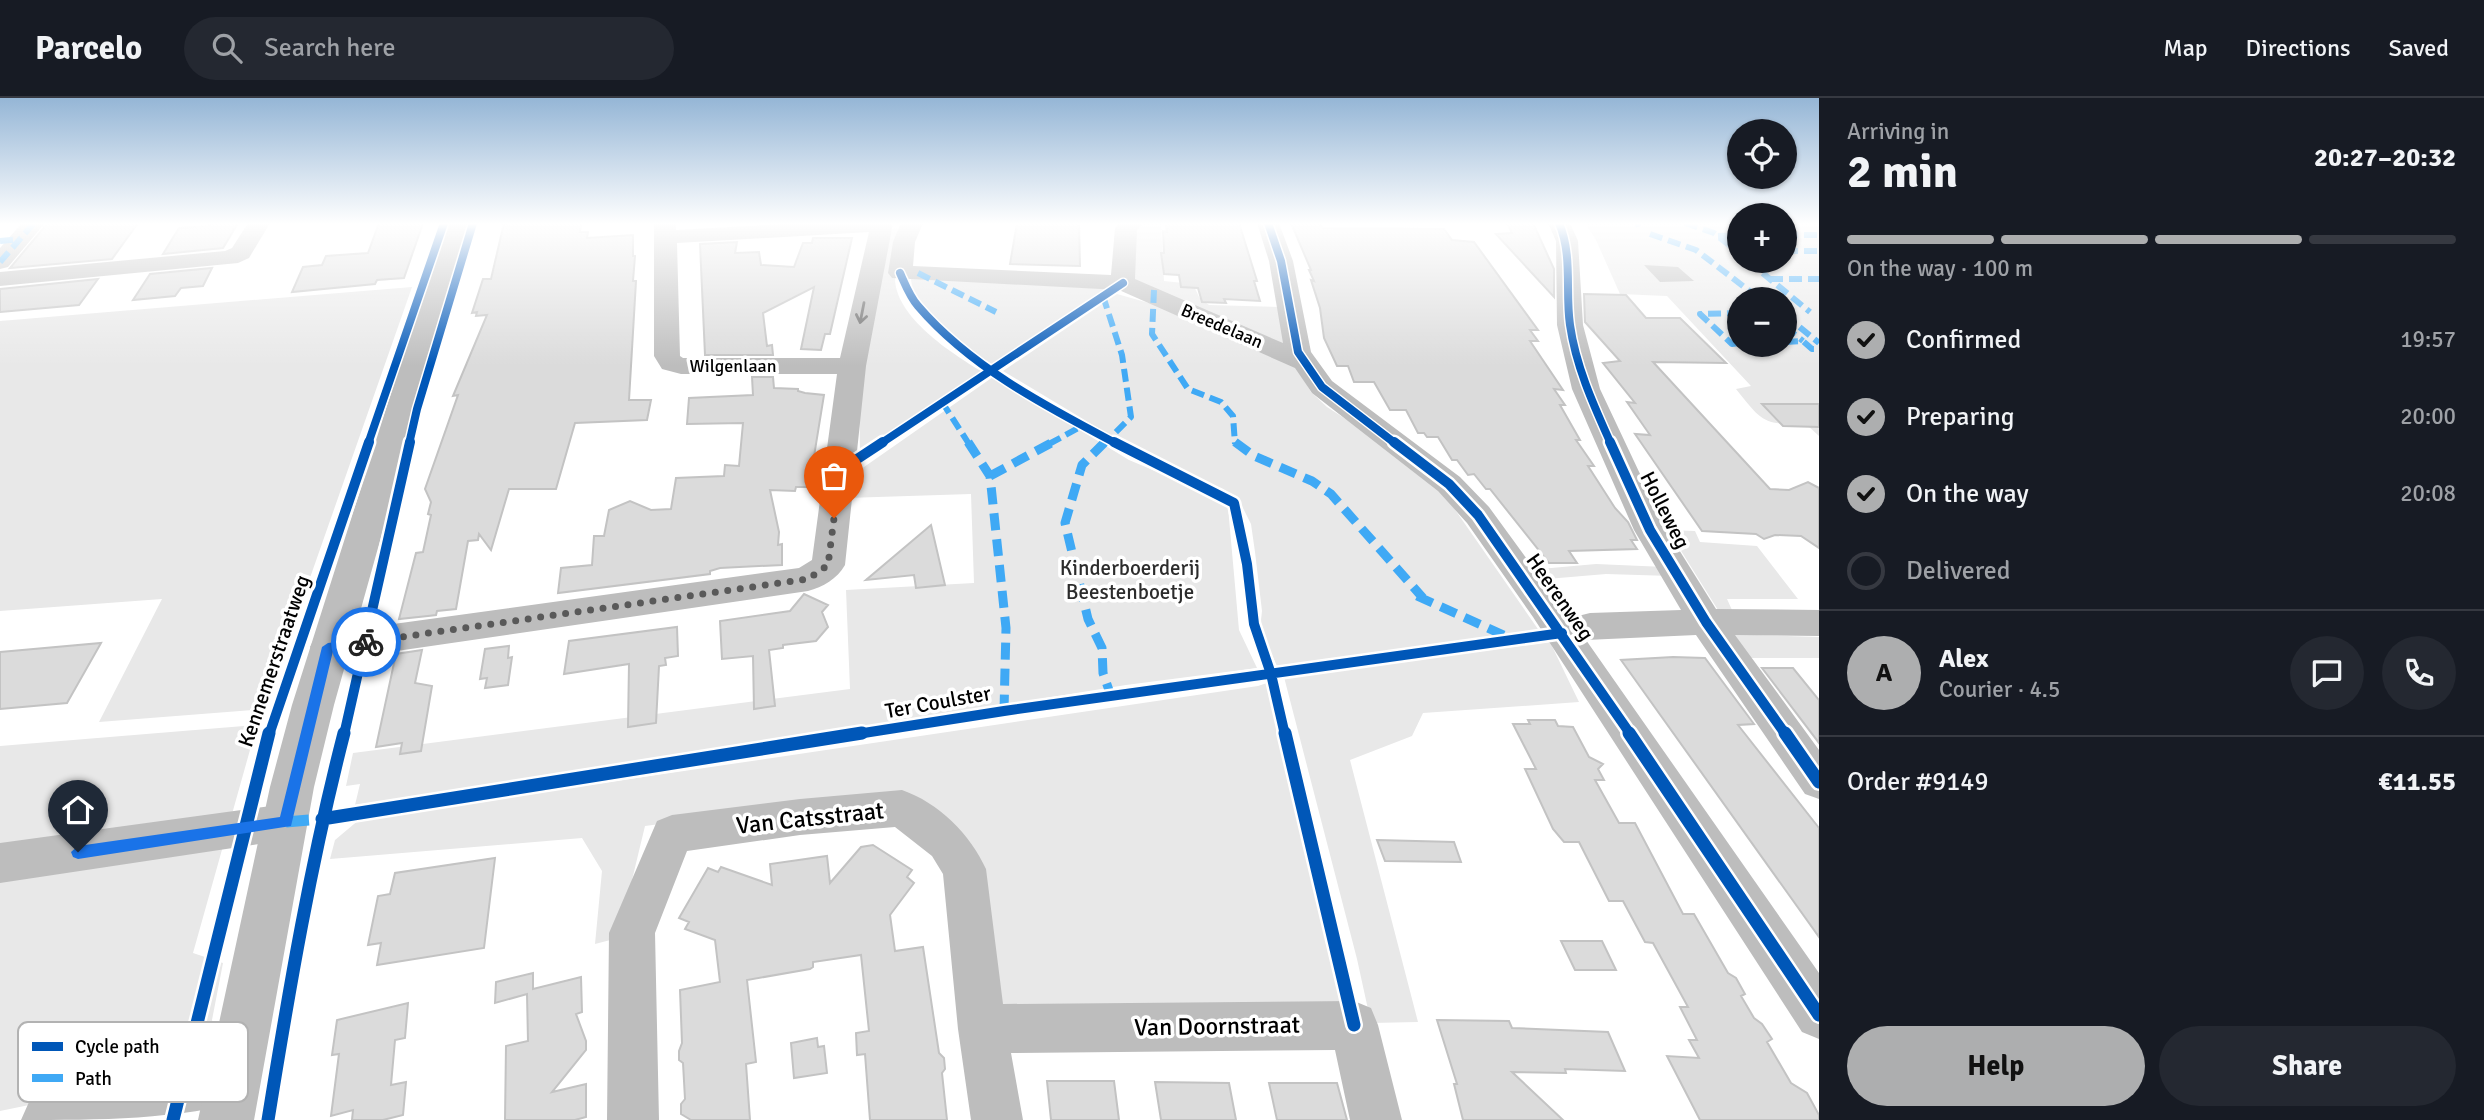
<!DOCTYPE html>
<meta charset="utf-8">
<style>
:root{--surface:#171b24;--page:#242831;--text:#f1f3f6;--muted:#9ea1a6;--line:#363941;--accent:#adaeaf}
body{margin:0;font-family:Signika,sans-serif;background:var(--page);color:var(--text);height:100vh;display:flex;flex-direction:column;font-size:26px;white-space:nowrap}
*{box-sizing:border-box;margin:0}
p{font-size:23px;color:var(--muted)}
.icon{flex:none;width:38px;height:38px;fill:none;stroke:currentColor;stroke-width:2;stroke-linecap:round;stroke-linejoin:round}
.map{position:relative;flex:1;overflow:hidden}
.sheet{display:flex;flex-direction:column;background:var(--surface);width:665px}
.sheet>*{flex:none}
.tools{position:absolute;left:1727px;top:21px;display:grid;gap:14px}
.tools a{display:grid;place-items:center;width:70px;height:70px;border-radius:50%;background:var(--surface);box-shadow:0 2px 5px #0004;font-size:35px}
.pin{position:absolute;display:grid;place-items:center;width:60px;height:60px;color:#fff;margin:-72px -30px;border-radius:50% 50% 50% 0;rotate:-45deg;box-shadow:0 0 7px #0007}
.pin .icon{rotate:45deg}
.courier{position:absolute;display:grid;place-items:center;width:70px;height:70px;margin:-35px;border:5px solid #1a73e8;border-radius:50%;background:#fff;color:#222;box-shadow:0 2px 9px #0007}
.head em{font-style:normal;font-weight:800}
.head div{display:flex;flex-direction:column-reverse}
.head{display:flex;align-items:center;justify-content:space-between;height:119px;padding:0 28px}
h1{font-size:46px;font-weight:800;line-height:52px}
.bar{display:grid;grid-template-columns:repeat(4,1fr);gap:10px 7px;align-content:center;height:84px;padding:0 28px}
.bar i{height:9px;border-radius:5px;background:var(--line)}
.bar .on{background:var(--accent)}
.bar p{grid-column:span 4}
.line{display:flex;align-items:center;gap:18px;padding:0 28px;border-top:2px solid var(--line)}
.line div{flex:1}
.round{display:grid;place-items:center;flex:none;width:74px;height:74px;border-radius:37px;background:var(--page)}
ol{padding:0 28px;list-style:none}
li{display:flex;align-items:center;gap:21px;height:77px}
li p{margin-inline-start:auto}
li .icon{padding:7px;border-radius:50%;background:var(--accent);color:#111;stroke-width:4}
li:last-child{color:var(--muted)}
li i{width:38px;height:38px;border:4px solid var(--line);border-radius:50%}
.action{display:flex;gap:14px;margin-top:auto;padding:14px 28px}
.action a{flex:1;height:80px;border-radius:42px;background:var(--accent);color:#111;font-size:28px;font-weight:800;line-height:80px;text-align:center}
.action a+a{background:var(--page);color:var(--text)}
header{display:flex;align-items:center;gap:42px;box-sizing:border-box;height:98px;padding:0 35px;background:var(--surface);border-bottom:2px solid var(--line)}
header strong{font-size:33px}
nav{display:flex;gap:38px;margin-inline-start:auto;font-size:24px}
.search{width:490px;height:63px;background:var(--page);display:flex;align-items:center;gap:18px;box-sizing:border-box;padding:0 24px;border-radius:38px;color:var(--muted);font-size:26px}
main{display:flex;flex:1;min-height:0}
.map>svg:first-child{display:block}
.green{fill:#e8e8e8;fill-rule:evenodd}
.water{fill:#bababa}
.building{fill:#dbdbdb;stroke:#c3c3c3;stroke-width:2}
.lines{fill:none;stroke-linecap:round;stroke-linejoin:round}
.minor{fill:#bdbdbd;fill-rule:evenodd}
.major{fill:#bdbdbd;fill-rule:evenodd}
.quiet-far2{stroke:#3fa9f5;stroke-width:6;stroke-dasharray:13 6;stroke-linecap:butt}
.quiet-far1{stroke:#3fa9f5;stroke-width:9;stroke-dasharray:17 9;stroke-linecap:butt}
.quiet{stroke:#3fa9f5;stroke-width:11;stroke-dasharray:23 11;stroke-linecap:butt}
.cycleway-far2-casing{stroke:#fff;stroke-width:11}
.cycleway-far1-casing{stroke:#fff;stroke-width:15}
.cycleway-casing{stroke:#fff;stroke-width:18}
.cycleway-far2{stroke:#0057b8;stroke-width:8}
.cycleway-far1{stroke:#0057b8;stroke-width:10}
.cycleway{stroke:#0057b8;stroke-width:13}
.oneway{stroke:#686868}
.route{fill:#1a73e8}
.done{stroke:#595959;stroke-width:7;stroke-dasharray:0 12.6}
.labels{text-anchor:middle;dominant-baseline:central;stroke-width:7;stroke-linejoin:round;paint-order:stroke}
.far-street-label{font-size:18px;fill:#000;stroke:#fff}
.street-label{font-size:21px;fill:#000;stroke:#fff}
.park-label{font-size:21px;fill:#2c2c2c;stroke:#fff}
.near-street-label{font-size:24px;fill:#000;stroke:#fff}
.key{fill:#fff;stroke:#b2b2b2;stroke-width:2}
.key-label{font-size:19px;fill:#000}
</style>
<header>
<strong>Parcelo</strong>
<div class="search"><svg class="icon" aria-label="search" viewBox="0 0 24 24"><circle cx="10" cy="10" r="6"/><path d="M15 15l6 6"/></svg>Search here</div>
<nav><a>Map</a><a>Directions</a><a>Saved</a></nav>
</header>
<main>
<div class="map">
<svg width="1819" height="1022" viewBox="0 0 1819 1022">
<rect width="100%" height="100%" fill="#fff"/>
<path class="green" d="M 1140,125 L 1161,125 L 1164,183 L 1193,186 L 1199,199 L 1209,207 L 1280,209 L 1287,253 L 1133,188 L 1135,130 Z
M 1585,125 L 1739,125 L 1740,163 L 1785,163 L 1785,125 L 1819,125 L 1819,338 L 1807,327 C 1763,326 1763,325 1736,291 L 1751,288 L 1667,198 L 1620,196 L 1596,142 ZM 1740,201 L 1785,201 L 1785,247 L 1740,247 Z
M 905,130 C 902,145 895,163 895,179 C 894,218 951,255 981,273 L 860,360 L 859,268 L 888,131 Z
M 911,179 L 1107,191 L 992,266 C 964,249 911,215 911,179 Z
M 412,189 L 264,611 L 99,624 L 162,501 L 0,513 L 0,223 Z
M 1117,196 L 1156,207 L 1292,262 L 1311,294 L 1327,309 L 1372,338 L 1440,390 L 1540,534 L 1277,568 L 1260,531 L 1262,513 L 1255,454 L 1251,426 L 1239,402 L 1223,391 L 1138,354 L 1003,273 Z
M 993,279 L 1129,362 L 1172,380 L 1228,409 L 1239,532 L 1257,570 L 1126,587 L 653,663 L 355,707 L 360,686 L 346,688 L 353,655 L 850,591 L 846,492 L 974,485 L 971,396 L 846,400 L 854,376 Z
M 1668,432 L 1695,433 L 1700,444 L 1757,448 L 1798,501 L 1727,501 L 1732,512 L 1718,512 Z
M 1596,466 L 1665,469 L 1671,478 L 1606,476 L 1547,481 L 1540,471 Z
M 1723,536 L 1819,539 L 1819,560 L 1739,560 Z
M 1550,544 L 1579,604 L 1423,615 L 1412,638 L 1350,662 L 1418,924 L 1371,925 L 1357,861 L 1284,579 Z
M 1267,585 L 1335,859 L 1346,915 L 992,914 L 970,760 L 909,705 L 782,710 L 645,728 L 618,840 L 595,846 L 602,773 L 582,740 L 330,761 L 335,742 L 360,721 L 1258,588 Z
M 257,627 L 193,855 L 223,865 L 212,922 L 217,935 L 207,953 L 194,966 L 117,989 L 0,1013 L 0,648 Z"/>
<path class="water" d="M 1644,167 L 1678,169 L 1694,183 L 1660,184 Z"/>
<path class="building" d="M 54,125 L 138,125 L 112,161 L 10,170 L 47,126 Z
M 211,125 L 238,125 L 223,150 L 163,156 L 179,130 L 209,128 Z
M 379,125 L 423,125 L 404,180 L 377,182 L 375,186 L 292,194 L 303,169 L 322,167 L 326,158 L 368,155 Z
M 504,125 L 581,125 L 580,134 L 588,134 L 587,140 L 633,137 L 633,158 L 635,158 L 633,183 L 636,183 L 629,302 L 651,302 L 647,322 L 575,325 L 556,391 L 509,391 L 491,452 L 479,436 L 478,442 L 468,443 L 456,511 L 437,513 L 436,517 L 428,518 L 399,521 L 416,455 L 423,454 L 431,417 L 428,416 L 431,404 L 425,391 L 458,297 L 453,298 L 487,217 L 476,218 L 477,214 L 472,215 L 483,181 L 491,181 Z
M 1017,125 L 1079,125 L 1080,168 L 1010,166 Z
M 1166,125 L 1239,125 L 1257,183 L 1254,183 L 1260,203 L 1224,201 L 1226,205 L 1202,204 L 1198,190 L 1181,189 L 1179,177 L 1164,176 L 1161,155 L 1164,155 L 1163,133 L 1167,134 Z
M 1291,125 L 1320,125 L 1323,130 L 1444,131 L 1452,142 L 1474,144 L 1538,232 L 1530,232 L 1538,243 L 1530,243 L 1563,292 L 1554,291 L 1565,307 L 1560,307 L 1580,342 L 1576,342 L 1594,368 L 1588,368 L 1615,410 L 1628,424 L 1637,442 L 1631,442 L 1637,451 L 1569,453 L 1577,465 L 1549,465 L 1490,391 L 1486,391 L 1474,376 L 1468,377 L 1457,362 L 1452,362 L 1438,339 L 1427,339 L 1424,335 L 1418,335 L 1406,312 L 1390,312 L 1374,284 L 1354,284 L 1348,268 L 1337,268 L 1324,240 L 1320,210 L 1311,182 L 1314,183 L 1309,172 L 1311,172 Z
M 1507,125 L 1533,125 L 1554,171 L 1554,199 L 1496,136 L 1512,135 Z
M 813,140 L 852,140 L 830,236 L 825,236 L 821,252 L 801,251 L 814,189 L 763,215 L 767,248 L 772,247 L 773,257 L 705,257 L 700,146 L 737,144 L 735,155 L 759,154 L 761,167 L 794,169 L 803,145 L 812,145 Z
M 212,170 L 203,188 L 181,190 L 175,198 L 133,202 L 150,176 Z
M 98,181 L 79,207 L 0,214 L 0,191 Z
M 1584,196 L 1626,197 L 1646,220 L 1680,220 L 1726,265 L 1653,264 L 1770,391 L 1789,392 L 1808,384 L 1819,390 L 1819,450 L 1801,438 L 1775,437 L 1764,441 L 1756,436 L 1702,433 L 1635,336 L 1650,337 L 1627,304 L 1635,305 L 1603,265 L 1620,263 L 1585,224 Z
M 752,279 L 773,279 L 774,290 L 798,291 L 798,293 L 805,295 L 824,297 L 809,389 L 796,389 L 795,393 L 770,392 L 779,434 L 778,447 L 782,446 L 782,467 L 720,470 L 710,473 L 710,476 L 558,495 L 561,470 L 592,467 L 594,438 L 604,438 L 609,412 L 630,403 L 651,412 L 671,411 L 676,380 L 724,378 L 725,367 L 739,368 L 743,325 L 687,326 L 689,300 L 753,297 Z
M 1762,306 L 1819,306 L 1819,329 L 1783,328 Z
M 931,427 L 945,487 L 916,490 L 914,477 L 866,482 Z
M 804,496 L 828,507 L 822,514 L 828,529 L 816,543 L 783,547 L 783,550 L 769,552 L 775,608 L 754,611 L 753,558 L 722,561 L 720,523 L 790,513 Z
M 677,529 L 678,558 L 665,560 L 666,567 L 659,568 L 656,625 L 628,629 L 629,566 L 564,576 L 569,543 Z
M 101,545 L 67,605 L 0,611 L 0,554 Z
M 509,548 L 508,560 L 512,559 L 508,587 L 485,590 L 487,580 L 480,581 L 485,551 Z
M 422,552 L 415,585 L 432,588 L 421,653 L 400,656 L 402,645 L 376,649 L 396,556 Z
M 1673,559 L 1705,560 L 1754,626 L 1738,627 L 1819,730 L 1819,839 L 1621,562 Z
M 1762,570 L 1793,570 L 1819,602 L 1819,645 Z
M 1528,622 L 1555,622 L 1558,628 L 1573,629 L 1589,659 L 1603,666 L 1598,671 L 1604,682 L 1595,682 L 1619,725 L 1635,725 L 1683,816 L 1694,816 L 1728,875 L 1736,880 L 1745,896 L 1741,898 L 1754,920 L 1762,926 L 1772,941 L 1767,944 L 1791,985 L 1807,995 L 1819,1017 L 1819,1022 L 1700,1022 L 1667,958 L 1699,960 L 1689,942 L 1697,942 L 1680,909 L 1688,909 L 1653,845 L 1645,844 L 1623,803 L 1609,803 L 1579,744 L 1564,744 L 1553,731 L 1525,671 L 1536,671 L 1513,626 L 1530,626 Z
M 1377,742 L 1454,744 L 1461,764 L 1385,763 Z
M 873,747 L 912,772 L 907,779 L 914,785 L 890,817 L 895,853 L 923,849 L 939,955 L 944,960 L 945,971 L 942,975 L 947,1022 L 870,1022 L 865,956 L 857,957 L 856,935 L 869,933 L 861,857 L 813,864 L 813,869 L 810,871 L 747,882 L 756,964 L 746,966 L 750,1022 L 691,1022 L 681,1016 L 681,1006 L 685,1001 L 683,965 L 679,962 L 679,953 L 682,945 L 680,892 L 720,884 L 715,842 L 685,831 L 689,824 L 679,820 L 708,770 L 718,774 L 721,769 L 772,787 L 770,766 L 827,758 L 830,785 L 861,749 Z
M 495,760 L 484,850 L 377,867 L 381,845 L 368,847 L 378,798 L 390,796 L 395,775 Z
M 1561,843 L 1602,843 L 1616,872 L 1575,872 Z
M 533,875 L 533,891 L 581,879 L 582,914 L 576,916 L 586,943 L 586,952 L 552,994 L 586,986 L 586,1019 L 575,1022 L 505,1022 L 506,948 L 528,943 L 527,896 L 495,905 L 496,884 Z
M 408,905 L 405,940 L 395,942 L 391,987 L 406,984 L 403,1017 L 383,1022 L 352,1022 L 353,1012 L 331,1018 L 339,956 L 332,957 L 337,922 Z
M 1437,922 L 1509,923 L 1512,930 L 1608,934 L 1625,973 L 1565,971 L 1566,975 L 1512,974 L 1563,1022 L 1463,1022 L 1454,986 L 1457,986 Z
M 817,940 L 818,949 L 824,948 L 827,975 L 794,980 L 791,945 Z
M 1047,983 L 1114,983 L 1119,1022 L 1051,1022 Z
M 1155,984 L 1229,985 L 1236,1022 L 1161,1022 Z
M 1269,985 L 1337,985 L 1347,1022 L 1277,1022 Z"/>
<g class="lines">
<path class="minor" d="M 22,125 L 45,125 L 8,169 L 0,171 L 0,150 Z
M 248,125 L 270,125 L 249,160 L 238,165 L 0,188 L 0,174 L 225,153 L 232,150 Z
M 654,125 L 676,125 L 676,132 L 801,125 L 893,125 L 866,268 L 845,467 C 837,481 823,489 808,493 L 328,563 L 315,559 L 310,549 L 315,539 L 328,535 L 799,470 L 812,462 L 837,276 L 681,276 L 662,271 L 654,258 ZM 869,134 L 840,260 L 683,260 L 680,258 L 677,145 Z
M 901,125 L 923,125 L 915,144 L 913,168 L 1111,177 L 1115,130 L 1119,125 L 1144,125 L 1137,132 L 1135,181 L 1283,245 L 1269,163 L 1257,125 L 1279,125 L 1293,163 L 1311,254 L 1332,283 L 1460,379 L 1489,409 L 1570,520 L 1590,515 L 1681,512 L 1634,432 L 1572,291 L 1557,227 L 1556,143 L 1548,125 L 1570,125 L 1578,143 L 1583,227 L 1600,291 L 1666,431 L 1716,511 L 1819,512 L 1819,538 L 1735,537 L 1819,652 L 1819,701 L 1805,696 L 1696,537 L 1586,542 L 1819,875 L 1819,941 L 1802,934 L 1533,519 L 1467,425 L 1438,393 L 1312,295 L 1295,270 L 1119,192 L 892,180 L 888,175 L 893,144 Z
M 902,692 C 939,705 970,736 986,771 L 1003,906 L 1354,903 L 1371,910 L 1378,927 L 1402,1022 L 1350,1022 L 1335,952 L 1011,955 L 1023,1022 L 971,1022 L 958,931 L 943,776 L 932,758 L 895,729 L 800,737 L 687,753 L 655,835 L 659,1022 L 607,1022 L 609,835 L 657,723 L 672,717 L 800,701 Z
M 286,706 L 301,711 L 307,724 L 301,737 L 286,742 L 0,785 L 0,745 Z
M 233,958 L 251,965 L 258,983 L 251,1001 C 179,1022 98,1022 21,1022 L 29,1004 L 47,996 Z"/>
<path class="major" d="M 445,125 L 469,125 L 334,607 L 314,689 L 254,1022 L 198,1022 L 270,689 L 292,607 Z"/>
<path class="quiet-far2" d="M 1685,125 L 1714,135 L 1740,156
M 1736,125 L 1740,127
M 1635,127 L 1640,125
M 1650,136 L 1696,152 L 1760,201
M 1785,137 L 1819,137
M 1718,138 L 1740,137
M 0,143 L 20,141
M 1785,153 L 1819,153
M 1748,163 L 1810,214
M 0,164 L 34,125
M 918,175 L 996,214
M 1770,181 L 1819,181
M 1154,192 L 1152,236 L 1188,291 L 1221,304 L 1233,318 L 1235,346
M 1103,198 L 1122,257 L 1131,319 L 1104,346
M 1740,215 L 1700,216 L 1732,246 L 1740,245
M 1785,217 L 1819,245
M 1785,229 L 1803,243
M 1785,244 L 1803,243 L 1812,251 L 1819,251
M 942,304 L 969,346
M 1049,346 L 1082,328"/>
<path class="quiet-far1" d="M 968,344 L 990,378 L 1006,530 L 1004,613
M 1105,344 L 1082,367 L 1065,425 L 1088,521 L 1102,550 L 1103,575 L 1111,598
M 1235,344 L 1254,358 L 1312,383 L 1331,396 L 1423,500
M 990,378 L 1053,344
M 1417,498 L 1510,540"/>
<path class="quiet" d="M 286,724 L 322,721"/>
<g class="cycleway-far2-casing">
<path id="cycleway-far2" d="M 1268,125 L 1281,163 L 1298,254 L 1322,289 L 1396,346
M 1559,125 C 1573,158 1565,193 1570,227 C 1576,269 1594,308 1611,346
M 900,175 C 905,186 910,199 918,208 C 970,269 1047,309 1117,346
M 368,346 L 444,125
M 409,346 L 417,311 L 473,125
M 880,346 L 1123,185"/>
</g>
<g class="cycleway-far1-casing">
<path id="cycleway-far1" d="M 1114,344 L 1234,405 L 1247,466 L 1254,526 L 1271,576 L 1285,637
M 1394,344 L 1449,386 L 1478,417 L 1631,637
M 1610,344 L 1650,432 L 1706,524 L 1786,637
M 839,373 L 883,344
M 269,637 L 369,344
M 344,637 L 410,344
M 851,637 L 1004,613 L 1562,535"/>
</g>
<g class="cycleway-casing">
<path id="cycleway" d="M 1285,635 L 1354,927
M 1629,635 L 1819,917
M 1785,635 L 1819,684
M 322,721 L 862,635
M 173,1022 L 269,635
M 268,1022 C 289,892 311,763 344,635"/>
</g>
<use href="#cycleway-far2" class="cycleway-far2"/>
<use href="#cycleway-far1" class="cycleway-far1"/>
<use href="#cycleway" class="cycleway"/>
</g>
<defs><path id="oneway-shaft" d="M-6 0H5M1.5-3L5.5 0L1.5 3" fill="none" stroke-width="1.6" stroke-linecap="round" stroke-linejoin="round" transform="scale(1.75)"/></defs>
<use class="oneway" href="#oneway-shaft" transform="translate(862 215) rotate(101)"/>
<linearGradient id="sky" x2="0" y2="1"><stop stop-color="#95b6d6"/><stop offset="0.47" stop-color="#fff"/><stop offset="1" stop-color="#fff" stop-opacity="0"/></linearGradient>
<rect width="1819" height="268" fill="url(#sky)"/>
<path class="route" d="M 366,540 L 372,544 L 370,547 L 333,553 L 291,728 L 78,761 L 73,759 L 71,754 L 78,748 L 280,719 L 322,549 L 328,545 Z"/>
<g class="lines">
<path class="done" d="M 366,544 L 808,481 L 828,467 L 834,420"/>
</g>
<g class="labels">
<g class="far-street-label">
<text transform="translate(1222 228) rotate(23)">Breedelaan</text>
<text x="733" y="268">Wilgenlaan</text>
</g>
<g class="street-label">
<text transform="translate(1665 412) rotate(63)">Holleweg</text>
<text transform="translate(1560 499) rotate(55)">Heerenweg</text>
<text transform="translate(274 563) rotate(-71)">Kennemerstraatweg</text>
<text transform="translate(938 604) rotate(-10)">Ter Coulster</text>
</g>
<g class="park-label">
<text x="1130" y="470">Kinderboerderij<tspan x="1130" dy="24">Beestenboetje</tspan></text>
</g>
<g class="near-street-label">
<text transform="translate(810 720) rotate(-6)">Van Catsstraat</text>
<text transform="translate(1217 928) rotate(-1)">Van Doornstraat</text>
</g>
</g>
<rect x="18" y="924" width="230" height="80" rx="10" class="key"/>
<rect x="32" y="944" width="31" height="9" fill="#0057b8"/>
<rect x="32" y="976" width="31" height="8" fill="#3fa9f5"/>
<g class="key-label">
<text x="75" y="955">Cycle path</text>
<text x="75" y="987">Path</text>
</g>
</svg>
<div class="tools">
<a><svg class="icon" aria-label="locate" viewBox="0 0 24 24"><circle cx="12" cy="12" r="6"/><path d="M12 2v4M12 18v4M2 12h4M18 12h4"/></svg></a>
<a>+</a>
<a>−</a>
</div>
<div class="pin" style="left:834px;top:420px;background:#ea580c"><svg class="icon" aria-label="bag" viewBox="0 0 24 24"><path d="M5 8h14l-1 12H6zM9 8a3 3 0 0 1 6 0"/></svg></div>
<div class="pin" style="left:78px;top:754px;background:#1f2937"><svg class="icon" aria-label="home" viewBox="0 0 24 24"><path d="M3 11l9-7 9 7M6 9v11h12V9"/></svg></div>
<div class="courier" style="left:366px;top:544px"><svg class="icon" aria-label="bike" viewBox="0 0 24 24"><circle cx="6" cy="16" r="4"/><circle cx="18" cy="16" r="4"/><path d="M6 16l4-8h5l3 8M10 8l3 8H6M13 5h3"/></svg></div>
</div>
<section class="sheet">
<div class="head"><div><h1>2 min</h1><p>Arriving in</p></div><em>20:27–20:32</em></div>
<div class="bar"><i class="on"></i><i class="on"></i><i class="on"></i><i></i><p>On the way · 100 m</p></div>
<ol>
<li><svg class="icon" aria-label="check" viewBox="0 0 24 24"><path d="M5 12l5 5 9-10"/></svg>Confirmed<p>19:57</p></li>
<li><svg class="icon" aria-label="check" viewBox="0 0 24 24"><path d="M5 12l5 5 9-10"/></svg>Preparing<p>20:00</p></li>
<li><svg class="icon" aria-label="check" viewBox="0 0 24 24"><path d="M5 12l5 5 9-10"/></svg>On the way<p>20:08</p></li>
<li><i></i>Delivered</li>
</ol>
<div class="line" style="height:126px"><b class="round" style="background:var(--accent);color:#111">A</b><div><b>Alex</b><p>Courier · 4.5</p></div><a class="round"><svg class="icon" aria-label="chat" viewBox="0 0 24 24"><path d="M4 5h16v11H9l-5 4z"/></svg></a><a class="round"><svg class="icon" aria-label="phone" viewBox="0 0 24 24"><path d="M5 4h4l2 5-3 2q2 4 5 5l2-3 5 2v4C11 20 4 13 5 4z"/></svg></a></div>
<div class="line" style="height:91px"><div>Order #9149</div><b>€11.55</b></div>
<div class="action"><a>Help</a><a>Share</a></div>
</section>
</main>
